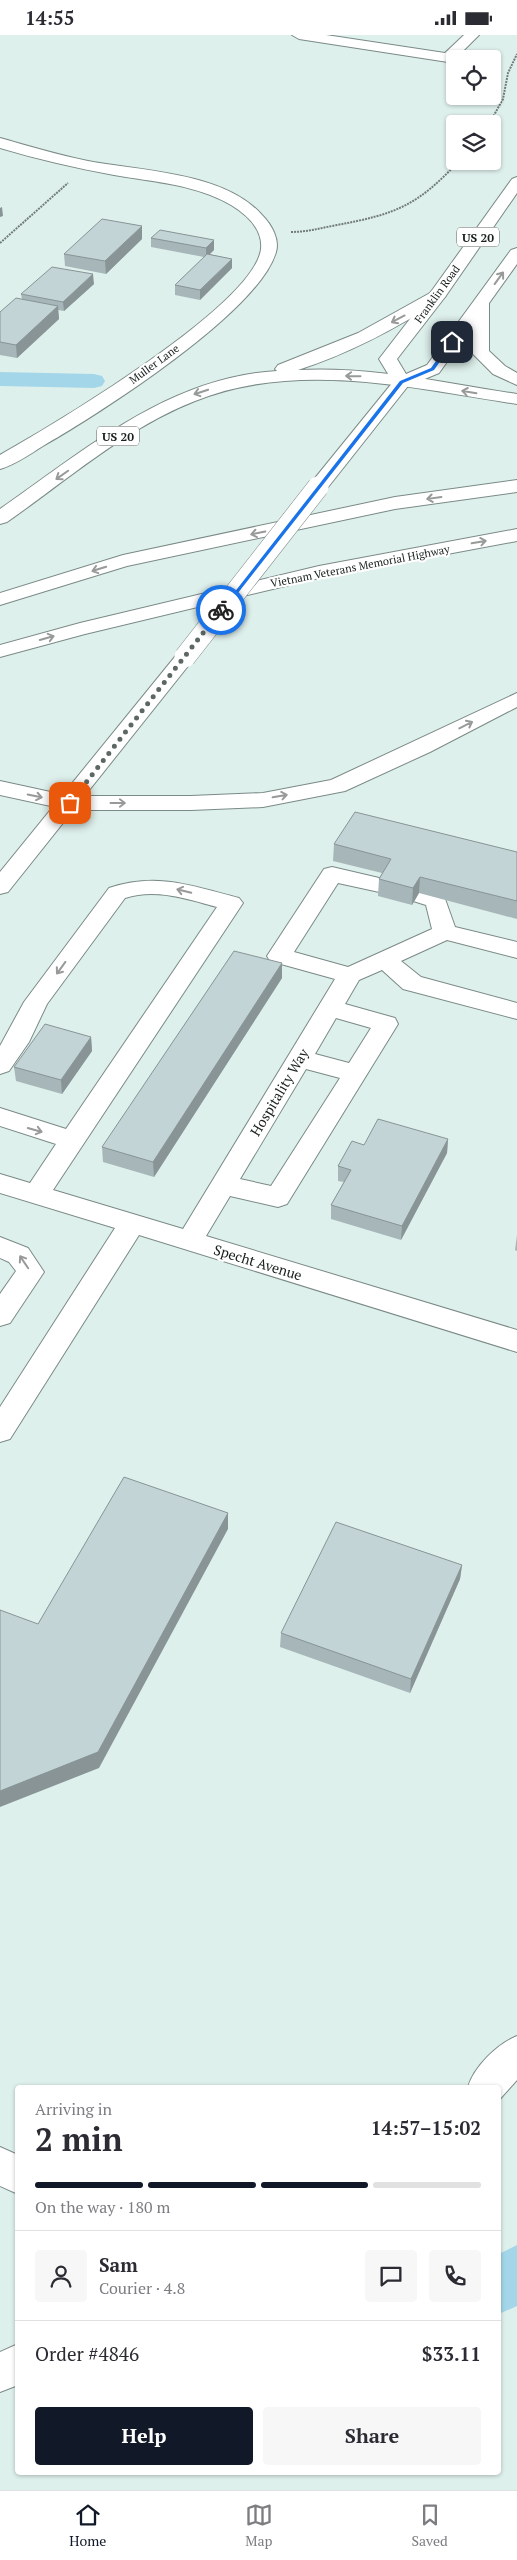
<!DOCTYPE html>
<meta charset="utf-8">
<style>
:root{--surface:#fff;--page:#f7f7f7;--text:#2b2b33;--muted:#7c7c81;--line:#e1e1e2;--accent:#111827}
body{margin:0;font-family:"PT Serif",serif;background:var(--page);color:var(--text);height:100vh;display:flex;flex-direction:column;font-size:19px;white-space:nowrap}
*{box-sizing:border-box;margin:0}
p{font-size:16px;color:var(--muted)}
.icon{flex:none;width:28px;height:28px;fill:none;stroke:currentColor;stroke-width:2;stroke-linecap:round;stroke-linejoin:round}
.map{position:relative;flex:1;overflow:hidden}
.drawer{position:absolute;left:15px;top:2050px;width:486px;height:390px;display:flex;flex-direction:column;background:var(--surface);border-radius:5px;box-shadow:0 1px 4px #0004}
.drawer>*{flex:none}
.fabs{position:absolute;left:446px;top:15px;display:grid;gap:10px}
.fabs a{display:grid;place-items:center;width:55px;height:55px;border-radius:5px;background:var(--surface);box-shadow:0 1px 4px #0004;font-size:25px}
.pin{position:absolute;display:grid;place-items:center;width:42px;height:42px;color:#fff;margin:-21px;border-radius:10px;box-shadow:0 2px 8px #0006}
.courier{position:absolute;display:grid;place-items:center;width:50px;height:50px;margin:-25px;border:4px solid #1a73e8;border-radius:50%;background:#fff;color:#222;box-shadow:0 1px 6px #0007}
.overview em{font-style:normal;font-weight:700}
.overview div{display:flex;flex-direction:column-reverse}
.overview{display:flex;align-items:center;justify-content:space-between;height:85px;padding:0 20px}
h1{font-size:32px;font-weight:700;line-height:38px}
.bar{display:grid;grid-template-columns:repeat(4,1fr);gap:8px 5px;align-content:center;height:60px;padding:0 20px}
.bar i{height:6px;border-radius:4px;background:var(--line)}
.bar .current{background:var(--accent)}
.bar p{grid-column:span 4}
.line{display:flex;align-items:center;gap:12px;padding:0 20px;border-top:1px solid var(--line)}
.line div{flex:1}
.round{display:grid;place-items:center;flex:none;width:52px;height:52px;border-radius:5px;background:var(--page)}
.primary-button{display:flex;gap:10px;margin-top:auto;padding:10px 20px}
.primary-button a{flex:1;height:58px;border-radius:5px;background:var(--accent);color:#fff;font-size:20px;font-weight:700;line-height:58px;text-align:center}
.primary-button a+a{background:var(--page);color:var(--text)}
.status{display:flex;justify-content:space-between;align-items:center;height:35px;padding:0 25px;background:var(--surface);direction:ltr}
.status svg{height:14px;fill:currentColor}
.tab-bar{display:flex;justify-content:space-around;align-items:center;height:70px;border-top:1px solid var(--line);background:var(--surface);font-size:14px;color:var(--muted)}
.tab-bar a{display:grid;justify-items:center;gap:2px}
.tab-bar .current{color:var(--accent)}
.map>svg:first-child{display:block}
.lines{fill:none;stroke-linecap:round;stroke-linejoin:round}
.canal{fill:#a3d6e9;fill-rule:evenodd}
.minor-casing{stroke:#7a8a87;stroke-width:2}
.major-casing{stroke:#7a8a87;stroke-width:2}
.highway-casing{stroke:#7a8a87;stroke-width:2}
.path{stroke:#727d7b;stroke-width:2;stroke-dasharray:2 1;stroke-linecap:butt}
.minor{fill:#fff;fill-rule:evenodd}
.major{fill:#fff;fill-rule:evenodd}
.highway{fill:#fff;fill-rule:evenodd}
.major-bridge-casing{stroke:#7a8a87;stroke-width:22;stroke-linecap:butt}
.major-bridge{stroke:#fff;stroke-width:21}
.wall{fill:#a7b6b8}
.shaded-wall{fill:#889496}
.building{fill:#c2d4d6;stroke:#889496}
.oneway{stroke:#979a99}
.route{fill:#1a73e8}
.done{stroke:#5d6865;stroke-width:5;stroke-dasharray:0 9}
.labels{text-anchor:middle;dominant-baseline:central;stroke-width:4.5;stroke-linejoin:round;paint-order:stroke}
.far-street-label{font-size:11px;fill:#181f1d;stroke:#fff}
.shield{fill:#fff;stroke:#5d6261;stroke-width:1}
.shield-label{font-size:12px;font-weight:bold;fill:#181f1d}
.street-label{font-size:14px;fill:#181f1d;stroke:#fff}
</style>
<div class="status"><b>14:55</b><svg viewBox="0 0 49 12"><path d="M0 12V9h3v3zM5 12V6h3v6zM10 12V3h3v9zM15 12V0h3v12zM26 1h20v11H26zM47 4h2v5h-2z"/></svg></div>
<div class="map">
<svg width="517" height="2455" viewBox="0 0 517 2455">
<rect width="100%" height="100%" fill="#def0ec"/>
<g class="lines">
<path class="canal" d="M 0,337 L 94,339 L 102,341 L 105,346 L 102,351 L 94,353 L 0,351 Z
M 517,2210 L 517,2271 L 499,2279 L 499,2219 Z"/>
<g class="minor-casing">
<path id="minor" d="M 292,0 L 326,0 L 445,18 L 464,0 L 479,0 L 453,26 L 448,27 L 299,4 Z
M 0,103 C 29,111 58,120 88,126 C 141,136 224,137 262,180 C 271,189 280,204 276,217 C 259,277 99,379 43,411 C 30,419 15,430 0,434 L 0,420 C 51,391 254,271 261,214 C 263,194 246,179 231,170 C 195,149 153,147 114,140 C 76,133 37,124 0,113 Z
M 332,832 L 392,846 L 396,851 L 392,856 L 384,858 L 338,848 L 294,917 L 348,932 L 432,894 L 426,870 L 410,865 L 406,860 L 410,855 C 422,852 432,857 444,861 L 455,892 L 517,907 L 517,923 L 447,905 L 401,926 L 421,942 L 517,968 L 517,984 L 403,954 L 382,935 L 359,945 L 345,969 L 395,983 L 398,989 L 287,1169 L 278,1172 L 230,1161 L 206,1201 L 517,1295 L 517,1317 L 139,1200 L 10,1404 L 0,1407 L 0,1372 L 115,1193 L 0,1158 L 0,1139 L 30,1148 L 56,1109 L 0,1091 L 0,1073 L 66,1094 L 217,872 C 186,864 156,853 125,863 L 47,969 L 29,1007 L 9,1036 L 0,1039 L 0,1011 L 24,967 L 109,853 C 157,837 192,851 239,863 L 243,868 L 53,1155 L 183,1194 L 335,944 L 270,926 L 267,921 L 324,834 ZM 336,983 L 371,993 L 349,1028 L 315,1019 ZM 306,1034 L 340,1043 L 271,1151 L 240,1144 Z
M 0,1202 L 28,1213 L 44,1237 L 10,1288 L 0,1291 L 0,1259 L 16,1236 L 9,1227 L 0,1223 Z
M 517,2001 L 517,2045 L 499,2065 L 499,2052 L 468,2052 C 474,2032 497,2009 517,2001 Z
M 0,2112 L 18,2120 L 18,2159 L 0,2151 Z
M 18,2309 L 18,2350 L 0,2357 L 0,2317 Z"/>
</g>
<g class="major-casing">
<path id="major" d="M 517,142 L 517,158 L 445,262 L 397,324 L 406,339 L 427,330 L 511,215 L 517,213 L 517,229 L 439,338 L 408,351 L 325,456 L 311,456 L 309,452 L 311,448 L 393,347 L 379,324 L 433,254 L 512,144 Z
M 185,616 L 192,618 L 195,622 L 192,626 L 8,857 L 0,859 L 0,837 L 178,618 Z"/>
</g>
<g class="highway-casing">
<path id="highway" d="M 439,253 L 447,258 L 445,262 C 399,292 351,318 298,335 C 371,331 445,348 517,359 L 517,369 C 412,353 297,325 195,366 C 126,393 67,445 7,487 L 0,489 L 0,474 C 85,415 169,342 277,336 L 275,334 L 278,330 L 358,298 Z
M 481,263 L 489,268 L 489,316 L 505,331 L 517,338 L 517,350 L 493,339 L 471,317 L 473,268 Z
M 517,445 L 517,457 L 395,474 L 127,531 L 0,570 L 0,558 L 123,520 L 395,462 Z
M 517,494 L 517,506 L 319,543 L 85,599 L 0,622 L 0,610 L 80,588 L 319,531 Z
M 517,658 L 517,672 L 430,717 L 345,756 L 263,772 L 191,775 L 69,775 L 0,760 L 0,746 L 69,761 L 191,761 L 263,758 L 331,745 Z"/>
</g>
<path class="path" d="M 489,89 L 503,64 L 508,38 L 517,19
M 291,197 C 307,197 321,193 337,190 C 396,179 417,171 459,126
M 0,208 L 68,148"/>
<use href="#minor" class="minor"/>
<use href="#major" class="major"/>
<use href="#highway" class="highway"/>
<g class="major-bridge-casing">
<path id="major-bridge" d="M 185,622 L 318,452"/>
</g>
<use href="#major-bridge" class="major-bridge"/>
</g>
<path class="wall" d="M 151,203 L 214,205 L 214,215 L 209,219 L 232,224 L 232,233 L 200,265 L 175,260 L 175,250 L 204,222 L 151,212 Z
M 142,204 L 106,239 L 65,231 L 64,219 Z
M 94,249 L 64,276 L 58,275 L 59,284 L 17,323 L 0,320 L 0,277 L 22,264 L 21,259 Z
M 334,809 L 517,817 L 517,884 L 419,858 L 412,870 L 378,861 L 379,844 L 382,838 L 333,826 Z
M 282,928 L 282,943 L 154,1142 L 103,1127 L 102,1112 Z
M 91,1002 L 92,1016 L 62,1059 L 16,1046 L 14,1032 Z
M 448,1104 L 447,1118 L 401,1205 L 331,1184 L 331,1170 L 344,1147 L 338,1146 L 338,1131 L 364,1110 Z
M 517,1200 L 517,1216 L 515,1215 Z
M 462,1530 L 460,1544 L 410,1658 L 280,1612 L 281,1598 Z"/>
<path class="shaded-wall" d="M 2,172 L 3,181 L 0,182 L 0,173 Z
M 142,191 L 142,204 L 106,239 L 105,226 Z
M 214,205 L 214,215 L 206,223 L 206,213 Z
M 232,224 L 232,233 L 200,265 L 200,255 Z
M 93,239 L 94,249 L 64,276 L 63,267 Z
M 58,271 L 59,284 L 17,323 L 16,310 Z
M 420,842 L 419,858 L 412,870 L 413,853 Z
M 282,928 L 282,943 L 154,1142 L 153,1127 Z
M 91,1002 L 92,1016 L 62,1059 L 61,1045 Z
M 448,1104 L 447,1118 L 401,1205 L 402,1191 Z
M 228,1478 L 228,1494 L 99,1733 L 0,1772 L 0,1756 Z
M 462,1530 L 460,1544 L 410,1658 L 411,1644 Z"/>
<path class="building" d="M 102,184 L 142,191 L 105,226 L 64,219 Z
M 160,195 L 214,205 L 206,213 L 151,203 Z
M 207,219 L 232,224 L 200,255 L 175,250 Z
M 52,232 L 93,239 L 63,267 L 21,259 Z
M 16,263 L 58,271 L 16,310 L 0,307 L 0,277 Z
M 355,777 L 517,817 L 517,866 L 420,842 L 413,853 L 379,844 L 391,824 L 334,809 Z
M 234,916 L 282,928 L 153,1127 L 102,1112 Z
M 45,989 L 91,1002 L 61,1045 L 14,1032 Z
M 378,1084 L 448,1104 L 402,1191 L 331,1170 L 351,1135 L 338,1131 L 352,1106 L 364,1110 Z
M 124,1442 L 228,1478 L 98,1717 L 0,1756 L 0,1575 L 38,1589 Z
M 336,1487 L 462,1530 L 411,1644 L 281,1598 Z"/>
<defs><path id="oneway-shaft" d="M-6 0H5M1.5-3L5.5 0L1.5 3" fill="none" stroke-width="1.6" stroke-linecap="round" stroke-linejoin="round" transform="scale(1.25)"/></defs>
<g class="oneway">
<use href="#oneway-shaft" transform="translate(499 243) rotate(-54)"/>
<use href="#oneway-shaft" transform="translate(398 284) rotate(152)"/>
<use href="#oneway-shaft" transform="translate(353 341) rotate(-179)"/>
<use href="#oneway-shaft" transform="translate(201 357) rotate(162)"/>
<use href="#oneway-shaft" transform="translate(469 357) rotate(-171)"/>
<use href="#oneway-shaft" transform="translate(62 440) rotate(145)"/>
<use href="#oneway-shaft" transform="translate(434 463) rotate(172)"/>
<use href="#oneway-shaft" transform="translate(258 498) rotate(168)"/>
<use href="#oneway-shaft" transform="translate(479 507) rotate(-10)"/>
<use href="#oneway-shaft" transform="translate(99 534) rotate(163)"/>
<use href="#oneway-shaft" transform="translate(47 603) rotate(-16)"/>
<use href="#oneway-shaft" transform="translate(466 690) rotate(-27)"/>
<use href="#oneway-shaft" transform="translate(35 761) rotate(12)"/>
<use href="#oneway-shaft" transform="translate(280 761) rotate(-10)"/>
<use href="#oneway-shaft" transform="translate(118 768)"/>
<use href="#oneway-shaft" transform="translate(184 856) rotate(-166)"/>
<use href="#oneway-shaft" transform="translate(61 933) rotate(126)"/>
<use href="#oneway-shaft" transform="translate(35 1095) rotate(16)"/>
<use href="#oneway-shaft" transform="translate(24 1227) rotate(-124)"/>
</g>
<path class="route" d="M 450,306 L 454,307 L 434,335 L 403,348 L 223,577 L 219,577 L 400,346 L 431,333 Z"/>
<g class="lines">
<path class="done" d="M 70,768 L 221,575"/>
</g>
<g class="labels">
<g class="far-street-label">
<text transform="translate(437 259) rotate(-54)">Franklin Road</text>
<text transform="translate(154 329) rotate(-36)">Muller Lane</text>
<text transform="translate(360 531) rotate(-11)">Vietnam Veterans Memorial Highway</text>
</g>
<g class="shield">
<rect x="457" y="192.5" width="42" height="19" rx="4"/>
<rect x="97" y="391.5" width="42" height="19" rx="4"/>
</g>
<g class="shield-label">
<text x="478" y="202">US 20</text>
<text x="118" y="401">US 20</text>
</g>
<g class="street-label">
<text transform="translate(279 1057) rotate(-59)">Hospitality Way</text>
<text transform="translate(258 1227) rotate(17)">Specht Avenue</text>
</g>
</g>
</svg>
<div class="fabs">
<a><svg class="icon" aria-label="locate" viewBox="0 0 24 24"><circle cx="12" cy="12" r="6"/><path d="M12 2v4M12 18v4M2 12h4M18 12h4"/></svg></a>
<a><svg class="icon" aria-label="layers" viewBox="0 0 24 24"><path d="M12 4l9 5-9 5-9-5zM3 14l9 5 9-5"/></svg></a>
</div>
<div class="pin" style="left:70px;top:768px;background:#ea580c"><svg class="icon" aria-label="bag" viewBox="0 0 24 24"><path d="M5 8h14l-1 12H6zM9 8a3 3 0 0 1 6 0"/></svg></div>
<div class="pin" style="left:452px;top:307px;background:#1f2937"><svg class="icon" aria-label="home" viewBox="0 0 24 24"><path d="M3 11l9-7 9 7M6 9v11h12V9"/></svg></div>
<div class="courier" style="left:221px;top:575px"><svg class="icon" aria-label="bike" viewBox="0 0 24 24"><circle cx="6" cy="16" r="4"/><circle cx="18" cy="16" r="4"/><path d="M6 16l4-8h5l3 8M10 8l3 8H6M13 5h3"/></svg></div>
<section class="drawer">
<div class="overview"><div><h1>2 min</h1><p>Arriving in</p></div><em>14:57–15:02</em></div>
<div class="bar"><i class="current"></i><i class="current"></i><i class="current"></i><i></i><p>On the way · 180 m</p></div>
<div class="line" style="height:90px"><a class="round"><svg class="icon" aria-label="person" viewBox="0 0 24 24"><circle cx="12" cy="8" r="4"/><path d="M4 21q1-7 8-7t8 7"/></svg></a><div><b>Sam</b><p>Courier · 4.8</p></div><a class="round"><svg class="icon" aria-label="chat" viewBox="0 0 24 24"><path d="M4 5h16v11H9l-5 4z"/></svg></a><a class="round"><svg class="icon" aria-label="phone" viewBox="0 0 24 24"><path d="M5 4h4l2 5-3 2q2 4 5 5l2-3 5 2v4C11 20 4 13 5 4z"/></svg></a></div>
<div class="line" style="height:65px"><div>Order #4846</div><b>$33.11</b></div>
<div class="primary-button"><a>Help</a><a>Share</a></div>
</section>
</div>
<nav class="tab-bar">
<a class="current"><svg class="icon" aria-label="home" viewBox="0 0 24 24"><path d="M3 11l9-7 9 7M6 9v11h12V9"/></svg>Home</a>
<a><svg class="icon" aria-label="map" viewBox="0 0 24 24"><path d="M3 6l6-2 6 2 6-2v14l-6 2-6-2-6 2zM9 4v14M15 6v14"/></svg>Map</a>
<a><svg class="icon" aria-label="saved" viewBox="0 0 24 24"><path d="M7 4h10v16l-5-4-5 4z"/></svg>Saved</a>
</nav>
